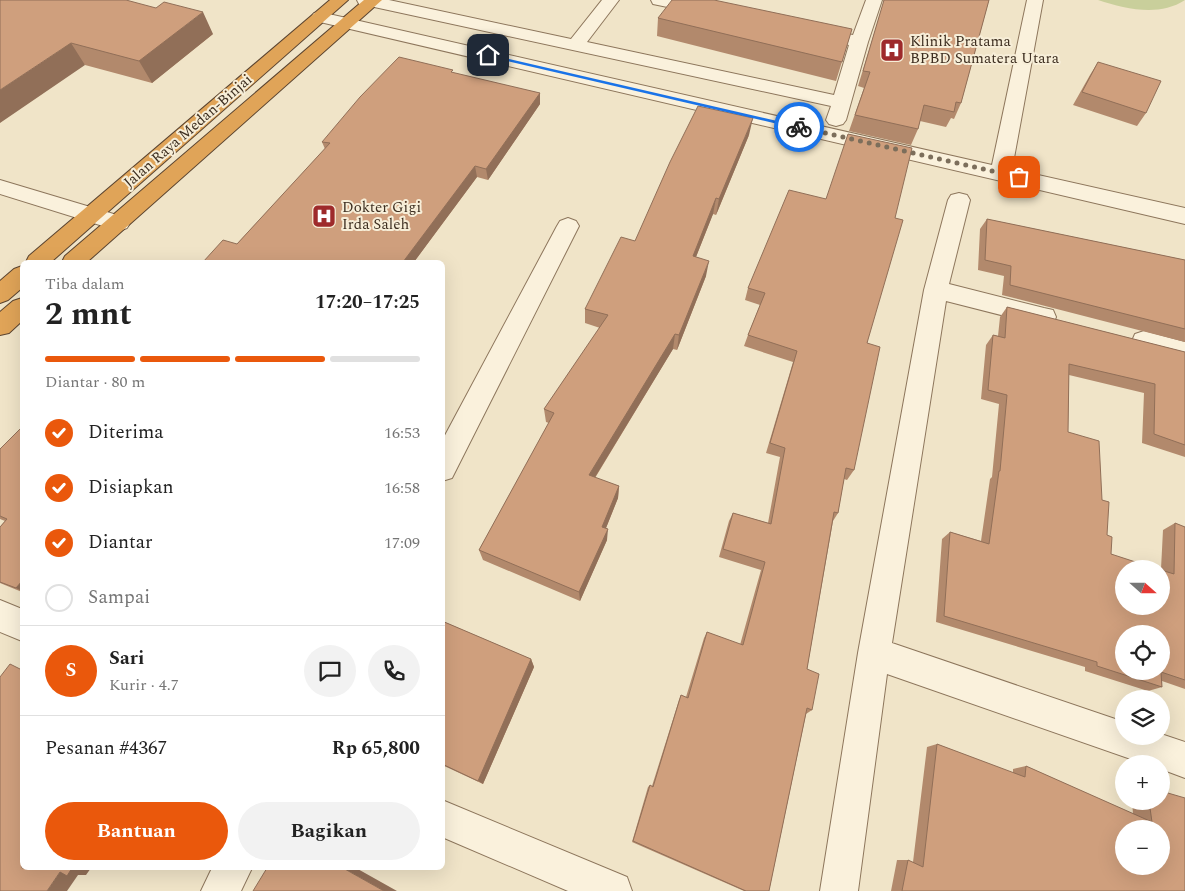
<!DOCTYPE html>
<html lang="id">
<meta charset="utf-8">
<style>
:root{--surface:#fff;--page:#f2f2f2;--text:#222;--muted:#767676;--line:#e0e0e0;--accent:#ea580c}
body{margin:0;font-family:Spectral,serif;background:var(--page);color:var(--text);height:100vh;display:flex;flex-direction:column;font-size:19px;white-space:nowrap}
*{box-sizing:border-box;margin:0}
p{font-size:16px;color:var(--muted)}
.icon{flex:none;width:28px;height:28px;fill:none;stroke:currentColor;stroke-width:2;stroke-linecap:round;stroke-linejoin:round}
.map{position:relative;flex:1;overflow:hidden}
.sheet{position:absolute;left:20px;top:260px;width:425px;height:610px;display:flex;flex-direction:column;background:var(--surface);border-radius:8px;box-shadow:0 5px 20px #0002}
.sheet>*{flex:none}
.needle{width:32px;rotate:111deg}
.fabs{position:absolute;left:1115px;top:560px;display:grid;gap:10px}
.fabs a{display:grid;place-items:center;width:55px;height:55px;border-radius:50%;background:var(--surface);box-shadow:0 5px 20px #0002;font-size:25px}
.pin{position:absolute;display:grid;place-items:center;width:42px;height:42px;color:#fff;margin:-21px;border-radius:10px;box-shadow:0 2px 8px #0006}
.courier{position:absolute;display:grid;place-items:center;width:50px;height:50px;margin:-25px;border:4px solid #1a73e8;border-radius:50%;background:#fff;color:#222;box-shadow:0 1px 6px #0007}
.headline em{font-style:normal;font-weight:700}
.headline div{display:flex;flex-direction:column-reverse}
.headline{display:flex;align-items:center;justify-content:space-between;height:85px;padding:0 25px}
h1{font-size:32px;font-weight:700;line-height:38px}
.bar{display:grid;grid-template-columns:repeat(4,1fr);gap:8px 5px;align-content:center;height:60px;padding:0 25px}
.bar i{height:6px;border-radius:4px;background:var(--line)}
.bar .on{background:var(--accent)}
.bar p{grid-column:span 4}
.line{display:flex;align-items:center;gap:12px;padding:0 25px;border-top:1px solid var(--line)}
.line div{flex:1}
.round{display:grid;place-items:center;flex:none;width:52px;height:52px;border-radius:26px;background:var(--page)}
ol{padding:0 25px;list-style:none}
li{display:flex;align-items:center;gap:15px;height:55px}
li p{margin-inline-start:auto}
li .icon{padding:5px;border-radius:50%;background:var(--accent);color:#fff;stroke-width:4}
li:last-child{color:var(--muted)}
li i{width:28px;height:28px;border:2px solid var(--line);border-radius:50%}
.action{display:flex;gap:10px;margin-top:auto;padding:10px 25px}
.action a{flex:1;height:58px;border-radius:30px;background:var(--accent);color:#fff;font-size:20px;font-weight:700;line-height:58px;text-align:center}
.action a+a{background:var(--page);color:var(--text)}
.map>svg:first-child{display:block}
.green{fill:#c9cf9b}
.lines{fill:none;stroke-linecap:round;stroke-linejoin:round}
.minor-casing{stroke:#8d765c;stroke-width:2}
.highway-casing{stroke:#5b4430;stroke-width:2}
.minor{fill:#faf1dc;fill-rule:evenodd}
.highway{fill:#e0a458;fill-rule:evenodd}
.wall{fill:#b2896c}
.shaded-wall{fill:#916f58}
.building{fill:#cf9f7d;stroke:#916f58;fill-rule:evenodd}
.route{fill:#1a73e8}
.done{stroke:#7c6e5b;stroke-width:5;stroke-dasharray:0 9}
.labels{text-anchor:middle;dominant-baseline:central;stroke-width:4;stroke-linejoin:round;paint-order:stroke}
.far-poi-label{font-size:15px;fill:#3d2e20;stroke:#f7eed8;text-anchor:start}
.far-street-label{font-size:15px;fill:#3d2e20;stroke:#f7eed8}
</style>
<div class="map">
<svg width="1185" height="891" viewBox="0 0 1185 891">
<rect width="100%" height="100%" fill="#f0e4c8"/>
<path class="green" d="M 1098,0 L 1185,0 C 1159,17 1126,9 1098,0 Z"/>
<g class="lines">
<g class="minor-casing">
<path id="minor" d="M 357,0 L 389,0 L 571,39 L 602,0 L 619,0 L 587,42 L 834,95 L 849,45 L 806,36 L 803,32 L 806,28 L 812,27 L 853,35 L 866,0 L 882,0 L 868,42 L 846,120 L 843,124 L 836,126 L 829,124 L 826,120 L 831,106 L 365,5 L 359,4 Z
M 651,0 L 683,0 L 712,6 L 714,10 L 712,14 L 706,15 L 653,4 Z
M 1027,0 L 1043,0 L 1012,169 L 1185,208 L 1185,224 L 320,22 L 314,21 L 311,17 L 314,13 L 320,12 L 992,165 Z
M 0,180 L 127,218 L 130,223 L 127,228 L 119,231 L 0,194 Z
M 959,193 L 967,195 L 970,200 L 949,284 L 1044,308 L 1053,310 L 1056,317 L 1053,324 L 1044,326 L 946,301 L 892,643 L 1124,722 L 1124,736 L 1161,736 L 1161,734 L 1185,742 L 1185,778 L 1161,769 L 1161,764 L 1145,764 L 887,674 L 858,891 L 820,891 L 858,653 L 924,290 L 948,200 L 951,195 Z
M 568,218 L 576,221 L 579,226 L 452,478 L 442,481 L 442,441 L 557,226 L 560,221 Z
M 1144,331 L 1185,342 L 1185,362 L 1135,348 L 1132,341 L 1135,334 Z
M 0,600 L 22,609 L 22,641 L 0,632 Z
M 442,800 L 627,877 L 632,891 L 568,891 L 442,837 Z
M 212,868 L 252,868 L 241,891 L 201,891 Z"/>
</g>
<g class="highway-casing">
<path id="highway" d="M 330,0 L 348,0 L 51,262 L 26,262 L 29,256 Z
M 364,0 L 382,0 L 87,262 L 62,262 L 65,256 Z
M 22,266 L 22,288 L 8,300 L 0,303 L 0,281 L 14,269 Z
M 22,298 L 22,321 L 9,333 L 0,335 L 0,312 L 13,301 Z"/>
</g>
<use href="#minor" class="minor"/>
<use href="#highway" class="highway"/>
</g>
<path class="wall" d="M 0,0 L 213,34 L 152,83 L 85,65 Z
M 883,0 L 989,0 L 961,103 L 954,119 L 951,118 L 946,127 L 920,121 L 918,129 L 911,145 L 849,131 L 864,88 L 858,86 L 884,1 Z
M 658,18 L 852,29 L 836,81 L 657,36 Z
M 1098,62 L 1146,113 L 1137,126 L 1073,105 L 1090,75 Z
M 453,73 L 540,93 L 540,104 L 488,180 L 477,177 L 414,262 L 203,262 L 237,244 L 325,149 L 322,142 Z
M 749,135 L 716,215 L 713,214 L 696,257 L 706,276 L 677,350 L 673,349 L 595,478 L 619,486 L 618,498 L 606,528 L 607,540 L 580,601 L 483,560 L 479,550 L 549,423 L 546,422 L 544,409 L 600,328 L 585,323 L 585,309 L 635,241 Z
M 895,218 L 867,343 L 854,470 L 847,480 L 844,479 L 838,513 L 833,521 L 807,669 L 812,710 L 806,714 L 769,891 L 744,891 L 632,842 L 648,787 L 650,785 L 652,786 L 679,700 L 681,695 L 686,697 L 704,638 L 707,632 L 740,645 L 761,570 L 719,557 L 729,521 L 733,513 L 768,523 L 780,457 L 766,453 L 793,362 L 744,346 L 748,335 L 760,305 L 745,300 L 748,288 Z
M 987,219 L 1185,260 L 1185,342 L 1002,295 L 1004,276 L 978,270 L 980,229 Z
M 1007,307 L 1185,352 L 1185,457 L 1142,443 L 1144,393 L 1069,375 L 1068,432 L 1102,500 L 1107,535 L 1111,554 L 1161,606 L 1161,569 L 1163,530 L 1175,523 L 1185,527 L 1185,689 L 1162,681 L 1162,687 L 1148,691 L 1085,671 L 1085,667 L 936,622 L 942,539 L 950,532 L 981,541 L 990,479 L 992,477 L 999,404 L 981,399 L 986,345 L 993,335 L 998,336 L 1000,317 Z
M 22,427 L 22,592 L 0,583 L 0,527 L 5,521 L 0,519 L 0,449 Z
M 442,621 L 531,659 L 534,667 L 483,784 L 442,765 Z
M 937,744 L 1013,773 L 1013,769 L 1026,766 L 1133,814 L 1132,801 L 1161,801 L 1185,891 L 891,891 L 897,860 L 908,860 L 913,862 L 927,747 Z"/>
<path class="shaded-wall" d="M 203,12 L 213,34 L 152,83 L 139,61 Z
M 71,43 L 85,65 L 0,123 L 0,90 Z
M 540,93 L 540,104 L 488,180 L 486,169 Z
M 753,118 L 749,135 L 716,215 L 719,199 Z
M 475,166 L 477,177 L 414,262 L 403,262 Z
M 716,198 L 713,214 L 690,272 L 693,256 Z
M 709,261 L 706,276 L 677,350 L 679,335 Z
M 675,334 L 673,349 L 589,487 L 589,475 Z
M 619,486 L 618,498 L 602,538 L 602,527 Z
M 608,529 L 607,540 L 580,601 L 579,592 Z
M 22,581 L 22,591 L 16,588 Z
M 531,659 L 534,667 L 483,784 L 478,781 Z
M 72,868 L 91,868 L 86,875 L 78,875 L 67,891 L 47,891 L 60,872 Z
M 343,868 L 356,868 L 397,891 L 384,891 Z"/>
<path class="building" d="M 0,0 L 126,0 L 156,8 L 164,2 L 203,12 L 139,61 L 71,43 L 0,90 Z
M 672,0 L 714,0 L 852,29 L 842,62 L 658,18 Z
M 884,0 L 989,0 L 961,103 L 956,102 L 954,112 L 924,105 L 918,129 L 855,115 L 870,72 L 863,71 Z
M 399,57 L 453,70 L 451,72 L 540,93 L 486,169 L 475,166 L 403,262 L 203,262 L 223,240 L 237,244 L 330,143 L 322,142 L 360,97 Z
M 1098,62 L 1161,81 L 1146,113 L 1082,92 Z
M 698,106 L 753,118 L 719,199 L 716,198 L 693,256 L 709,261 L 679,335 L 675,334 L 589,475 L 619,486 L 602,527 L 608,529 L 579,592 L 479,550 L 554,413 L 544,409 L 608,315 L 585,309 L 621,237 L 635,241 L 670,162 Z
M 848,134 L 912,148 L 895,218 L 903,220 L 867,343 L 880,347 L 854,470 L 846,468 L 838,513 L 834,512 L 807,669 L 819,674 L 812,710 L 807,708 L 769,891 L 746,891 L 633,841 L 650,785 L 653,787 L 681,695 L 688,698 L 707,632 L 743,645 L 765,562 L 723,549 L 733,513 L 771,524 L 785,448 L 770,443 L 797,351 L 748,335 L 765,293 L 748,288 L 789,190 L 826,199 Z
M 987,219 L 1185,260 L 1185,329 L 1010,285 L 1011,266 L 985,260 Z
M 1007,307 L 1185,352 L 1185,445 L 1154,434 L 1155,384 L 1069,364 L 1068,432 L 1099,441 L 1102,500 L 1109,502 L 1107,535 L 1112,537 L 1111,554 L 1157,569 L 1124,569 L 1124,606 L 1161,606 L 1161,570 L 1174,574 L 1175,523 L 1185,527 L 1185,680 L 1161,672 L 1162,687 L 1097,666 L 1097,662 L 944,616 L 950,532 L 989,544 L 999,471 L 1000,471 L 1007,395 L 988,390 L 993,335 L 1005,338 ZM 1124,634 L 1161,634 L 1161,671 L 1124,671 Z
M 22,427 L 22,581 L 16,588 L 0,582 L 0,527 L 7,519 L 0,516 L 0,449 Z
M 442,621 L 531,659 L 478,781 L 442,764 Z
M 10,664 L 22,670 L 22,868 L 72,868 L 67,876 L 60,872 L 47,891 L 0,891 L 0,677 Z
M 937,744 L 1025,777 L 1026,766 L 1152,822 L 1149,801 L 1161,801 L 1161,791 L 1185,798 L 1185,891 L 902,891 L 908,860 L 923,867 ZM 1124,829 L 1161,829 L 1161,866 L 1124,866 Z
M 267,868 L 343,868 L 384,891 L 253,891 Z"/>
<path class="route" d="M 488,54 L 799,126 L 802,127 L 799,129 L 486,56 Z"/>
<g class="lines">
<path class="done" d="M 799,127 L 1019,177"/>
</g>
<defs>
<g id="hospital-square" transform="scale(1.25)"><rect x="-9" y="-9" width="18" height="18" rx="4" fill="#9e2a2b" stroke="#f7eed8"/><path d="M-5-5h3v3.5h4V-5h3V5h-3V1.5h-4V5h-3Z" fill="#fff"/></g>
</defs>
<g fill-rule="evenodd">
<use href="#hospital-square" x="892" y="50"/>
<use href="#hospital-square" x="324" y="216"/>
</g>
<g class="labels">
<g class="far-poi-label">
<text x="910" y="41">Klinik Pratama<tspan x="910" dy="17">BPBD Sumatera Utara</tspan></text>
<text x="342" y="207">Dokter Gigi<tspan x="342" dy="17">Irda Saleh</tspan></text>
</g>
<g class="far-street-label">
<text transform="translate(188 131) rotate(-41)">Jalan Raya Medan-Binjai</text>
</g>
</g>
</svg>
<div class="fabs">
<a><svg class="needle" viewBox="-14 -14 28 28"><path d="M0-13l5 13h-10z" fill="#e53935"/><path d="M0 13l5-13h-10z" fill="#767676"/></svg></a>
<a><svg class="icon" aria-label="locate" viewBox="0 0 24 24"><circle cx="12" cy="12" r="6"/><path d="M12 2v4M12 18v4M2 12h4M18 12h4"/></svg></a>
<a><svg class="icon" aria-label="layers" viewBox="0 0 24 24"><path d="M12 4l9 5-9 5-9-5zM3 14l9 5 9-5"/></svg></a>
<a>+</a>
<a>−</a>
</div>
<div class="pin" style="left:1019px;top:177px;background:#ea580c"><svg class="icon" aria-label="bag" viewBox="0 0 24 24"><path d="M5 8h14l-1 12H6zM9 8a3 3 0 0 1 6 0"/></svg></div>
<div class="pin" style="left:488px;top:55px;background:#1f2937"><svg class="icon" aria-label="home" viewBox="0 0 24 24"><path d="M3 11l9-7 9 7M6 9v11h12V9"/></svg></div>
<div class="courier" style="left:799px;top:127px"><svg class="icon" aria-label="bike" viewBox="0 0 24 24"><circle cx="6" cy="16" r="4"/><circle cx="18" cy="16" r="4"/><path d="M6 16l4-8h5l3 8M10 8l3 8H6M13 5h3"/></svg></div>
<section class="sheet">
<div class="headline"><div><h1>2 mnt</h1><p>Tiba dalam</p></div><em>17:20–17:25</em></div>
<div class="bar"><i class="on"></i><i class="on"></i><i class="on"></i><i></i><p>Diantar · 80 m</p></div>
<ol>
<li><svg class="icon" aria-label="check" viewBox="0 0 24 24"><path d="M5 12l5 5 9-10"/></svg>Diterima<p>16:53</p></li>
<li><svg class="icon" aria-label="check" viewBox="0 0 24 24"><path d="M5 12l5 5 9-10"/></svg>Disiapkan<p>16:58</p></li>
<li><svg class="icon" aria-label="check" viewBox="0 0 24 24"><path d="M5 12l5 5 9-10"/></svg>Diantar<p>17:09</p></li>
<li><i></i>Sampai</li>
</ol>
<div class="line" style="height:90px"><b class="round" style="background:var(--accent);color:#fff">S</b><div><b>Sari</b><p>Kurir · 4.7</p></div><a class="round"><svg class="icon" aria-label="chat" viewBox="0 0 24 24"><path d="M4 5h16v11H9l-5 4z"/></svg></a><a class="round"><svg class="icon" aria-label="phone" viewBox="0 0 24 24"><path d="M5 4h4l2 5-3 2q2 4 5 5l2-3 5 2v4C11 20 4 13 5 4z"/></svg></a></div>
<div class="line" style="height:65px"><div>Pesanan #4367</div><b>Rp 65,800</b></div>
<div class="action"><a>Bantuan</a><a>Bagikan</a></div>
</section>
</div>
